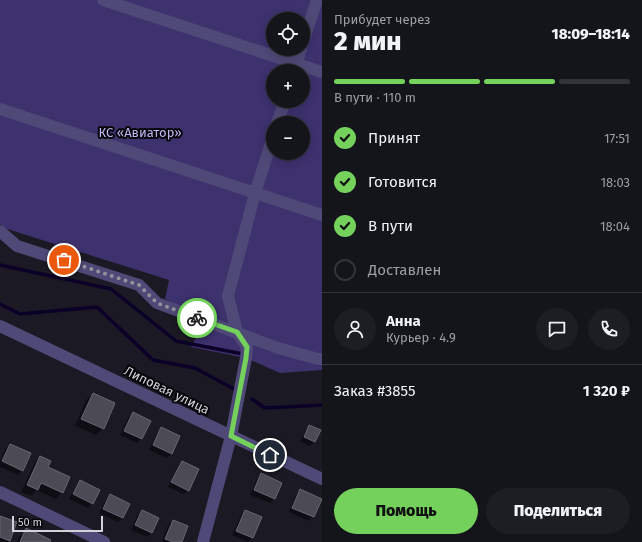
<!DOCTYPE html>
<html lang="ru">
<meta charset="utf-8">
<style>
:root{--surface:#14141b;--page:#1d1d24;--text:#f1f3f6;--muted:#9d9ea3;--line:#33333a;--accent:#74d25c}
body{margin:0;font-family:"Fira Sans",sans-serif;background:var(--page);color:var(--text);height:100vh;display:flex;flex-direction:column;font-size:15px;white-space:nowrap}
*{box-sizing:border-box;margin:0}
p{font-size:13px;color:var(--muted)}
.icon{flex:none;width:22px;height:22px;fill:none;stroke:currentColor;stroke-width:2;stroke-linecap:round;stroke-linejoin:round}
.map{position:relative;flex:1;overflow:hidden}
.side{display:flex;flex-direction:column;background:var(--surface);width:320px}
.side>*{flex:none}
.fabs{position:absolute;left:266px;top:12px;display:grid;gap:8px}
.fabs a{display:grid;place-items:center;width:44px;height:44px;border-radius:50%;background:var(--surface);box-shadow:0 2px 10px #0003,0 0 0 1px var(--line);font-size:20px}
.scale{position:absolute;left:12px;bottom:10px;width:91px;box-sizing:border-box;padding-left:4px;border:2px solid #d3d2d9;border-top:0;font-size:11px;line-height:14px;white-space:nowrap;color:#d3d2d9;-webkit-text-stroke:3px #06060a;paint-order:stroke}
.pin{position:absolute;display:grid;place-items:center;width:34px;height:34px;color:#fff;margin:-17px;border:2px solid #fff;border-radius:50%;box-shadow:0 1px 4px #0007}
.courier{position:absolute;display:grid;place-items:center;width:40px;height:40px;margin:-20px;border:3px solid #74d25c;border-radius:50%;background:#fff;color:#222;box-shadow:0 1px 5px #0007}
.overview em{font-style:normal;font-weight:800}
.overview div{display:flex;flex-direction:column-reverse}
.overview{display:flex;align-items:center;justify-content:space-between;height:68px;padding:0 12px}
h1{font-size:26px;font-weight:800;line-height:30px}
.bar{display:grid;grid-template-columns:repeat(4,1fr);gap:6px 4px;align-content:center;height:48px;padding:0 12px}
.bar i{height:5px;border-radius:3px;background:var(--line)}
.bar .on{background:var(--accent)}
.bar p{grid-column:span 4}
.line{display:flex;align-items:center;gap:10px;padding:0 12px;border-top:1px solid var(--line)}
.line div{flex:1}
.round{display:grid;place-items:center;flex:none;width:42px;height:42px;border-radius:21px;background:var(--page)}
ol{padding:0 12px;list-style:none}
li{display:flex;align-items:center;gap:12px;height:44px}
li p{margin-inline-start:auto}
li .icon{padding:4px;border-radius:50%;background:var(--accent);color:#111;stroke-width:4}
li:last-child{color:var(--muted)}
li i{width:22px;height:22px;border:2px solid var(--line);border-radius:50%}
.cta{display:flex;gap:8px;margin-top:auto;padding:8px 12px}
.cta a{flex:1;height:46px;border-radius:24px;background:var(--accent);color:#111;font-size:16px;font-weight:800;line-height:46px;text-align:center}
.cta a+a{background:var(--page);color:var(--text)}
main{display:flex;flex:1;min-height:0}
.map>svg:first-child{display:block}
.green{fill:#3d316e;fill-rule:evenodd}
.shadow{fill:#0007}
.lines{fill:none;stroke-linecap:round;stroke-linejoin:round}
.stream{stroke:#0b0028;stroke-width:3.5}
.building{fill:#4b4a55;stroke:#676672}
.minor{stroke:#4f4977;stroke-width:12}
.done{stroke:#93929a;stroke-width:4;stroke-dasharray:0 7.2}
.route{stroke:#74d25c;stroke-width:5}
.labels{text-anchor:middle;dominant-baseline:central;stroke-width:4;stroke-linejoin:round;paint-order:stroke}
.park-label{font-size:13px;fill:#bcb6f0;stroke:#06060a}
.street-label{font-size:13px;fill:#d3d2d9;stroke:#06060a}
</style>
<main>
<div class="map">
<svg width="322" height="542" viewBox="0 0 322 542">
<rect width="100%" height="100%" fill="#1b1a24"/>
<path class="green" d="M 0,0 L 322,0 L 322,370 L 280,373 L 246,358 L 191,347 L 205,320 L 165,299 L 169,280 L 4,228 L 0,224 ZM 273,19 L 303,19 L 303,49 L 273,49 ZM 273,71 L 303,71 L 303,101 L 273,101 ZM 273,123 L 303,123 L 303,153 L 273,153 Z"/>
<path class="shadow" d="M 93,394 L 103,428 L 96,435 L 75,426 L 86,400 Z
M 133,413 L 141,438 L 137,443 L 120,435 L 128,418 Z
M 310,426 L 319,431 L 314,442 L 310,446 L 300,442 L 305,431 Z
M 161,428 L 179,437 L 171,454 L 167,458 L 149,450 L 157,433 Z
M 10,445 L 22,470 L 18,475 L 0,467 L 0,461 L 5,449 Z
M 40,457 L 62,492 L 56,499 L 36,490 L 31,496 L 21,492 L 34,464 Z
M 182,462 L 188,490 L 184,494 L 168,487 L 178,466 Z
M 261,474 L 281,483 L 274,499 L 270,503 L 250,495 L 257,479 Z
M 80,482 L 92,504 L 88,508 L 69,499 L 76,486 Z
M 301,490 L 313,516 L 313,517 L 313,515 L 291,506 L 296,495 Z
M 110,496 L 129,505 L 122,518 L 118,522 L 99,513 L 106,500 Z
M 290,508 L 312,517 L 309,521 L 289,512 Z
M 245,511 L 261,518 L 252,538 L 248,542 L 232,535 L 241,515 Z
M 142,512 L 151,533 L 147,537 L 131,530 L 137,516 Z
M 0,517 L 16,523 L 9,541 L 8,542 L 0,542 Z
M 173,521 L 181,542 L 162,542 L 168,525 Z
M 26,530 L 49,542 L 17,542 L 20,536 Z"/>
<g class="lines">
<path class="stream" d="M 0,265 L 111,289 L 176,341 L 243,354
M 0,304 L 20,314 L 97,307 L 153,360 L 195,368 L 234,389
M 252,399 L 265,408 L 322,405"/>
</g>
<path class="building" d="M 93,393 L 115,403 L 104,429 L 81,419 Z
M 133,412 L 151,421 L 142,439 L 124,431 Z
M 309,425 L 321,430 L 315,442 L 304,437 Z
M 161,427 L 180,436 L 172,454 L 153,445 Z
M 10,444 L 31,453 L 23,471 L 2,461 Z
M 40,456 L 51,461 L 48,467 L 70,477 L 63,493 L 41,483 L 38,490 L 27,485 Z
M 182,461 L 199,469 L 189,491 L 171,482 Z
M 261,473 L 282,483 L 275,499 L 254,490 Z
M 80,480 L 100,490 L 93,504 L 73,494 Z
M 300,489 L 322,499 L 314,517 L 292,508 Z
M 110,494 L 130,504 L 123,518 L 103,509 Z
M 142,510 L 159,518 L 152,533 L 135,525 Z
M 245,510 L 262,517 L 253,538 L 236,531 Z
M 0,516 L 17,522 L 10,541 L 0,537 Z
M 173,520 L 188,526 L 182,542 L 173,542 L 165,539 Z
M 26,528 L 51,540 L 50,542 L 20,542 Z"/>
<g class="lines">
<path class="minor" d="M 103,0 L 322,72
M 303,43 L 317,0
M 294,71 L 301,49
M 0,109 L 322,215
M 277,123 L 285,101
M 0,231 L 17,246 L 139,285 L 157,303 L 278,348 L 318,359 L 322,359
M 0,326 L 322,479
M 0,492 L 104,542
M 203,542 L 231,436 L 246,358 L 247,347 L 237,332 L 228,296 L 255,193 L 273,137"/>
</g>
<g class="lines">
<path class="done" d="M 64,260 L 139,285 L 157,303 L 197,318"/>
<path class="route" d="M 197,318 L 237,332 L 247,347 L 246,358 L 231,436 L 270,455"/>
</g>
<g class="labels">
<g class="park-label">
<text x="140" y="132">КС «Авиатор»</text>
</g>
<g class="street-label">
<text transform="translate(167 390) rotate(26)">Липовая улица</text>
</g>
</g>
</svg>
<div class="fabs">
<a><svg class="icon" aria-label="locate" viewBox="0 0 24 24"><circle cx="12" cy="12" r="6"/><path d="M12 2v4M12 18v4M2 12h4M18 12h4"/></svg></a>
<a>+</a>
<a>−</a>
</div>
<div class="scale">50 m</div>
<div class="pin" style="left:64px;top:260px;background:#ea580c"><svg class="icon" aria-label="bag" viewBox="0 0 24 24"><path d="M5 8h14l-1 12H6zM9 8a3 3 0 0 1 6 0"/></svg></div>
<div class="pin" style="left:270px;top:455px;background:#1f2937"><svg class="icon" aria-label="home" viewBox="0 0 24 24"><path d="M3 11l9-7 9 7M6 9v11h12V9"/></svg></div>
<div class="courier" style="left:197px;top:318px"><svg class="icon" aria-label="bike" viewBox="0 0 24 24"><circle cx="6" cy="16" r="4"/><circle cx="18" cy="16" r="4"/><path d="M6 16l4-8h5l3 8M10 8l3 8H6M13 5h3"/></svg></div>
</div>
<section class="side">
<div class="overview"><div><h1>2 мин</h1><p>Прибудет через</p></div><em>18:09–18:14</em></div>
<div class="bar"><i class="on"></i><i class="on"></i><i class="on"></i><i></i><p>В пути · 110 m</p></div>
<ol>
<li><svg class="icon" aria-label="check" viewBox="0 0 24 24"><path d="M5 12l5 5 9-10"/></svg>Принят<p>17:51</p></li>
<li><svg class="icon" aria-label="check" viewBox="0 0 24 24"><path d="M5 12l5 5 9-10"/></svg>Готовится<p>18:03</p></li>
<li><svg class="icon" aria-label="check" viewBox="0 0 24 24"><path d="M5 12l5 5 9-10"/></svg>В пути<p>18:04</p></li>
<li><i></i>Доставлен</li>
</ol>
<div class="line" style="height:72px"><a class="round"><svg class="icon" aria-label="person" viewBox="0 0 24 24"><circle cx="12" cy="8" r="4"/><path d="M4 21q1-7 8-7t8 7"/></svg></a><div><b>Анна</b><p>Курьер · 4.9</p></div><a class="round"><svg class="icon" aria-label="chat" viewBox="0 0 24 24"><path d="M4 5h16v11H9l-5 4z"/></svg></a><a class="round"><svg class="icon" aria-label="phone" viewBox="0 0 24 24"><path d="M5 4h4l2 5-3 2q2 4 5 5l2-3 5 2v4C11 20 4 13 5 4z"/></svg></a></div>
<div class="line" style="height:52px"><div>Заказ #3855</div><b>1 320 ₽</b></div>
<div class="cta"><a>Помощь</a><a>Поделиться</a></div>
</section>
</main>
